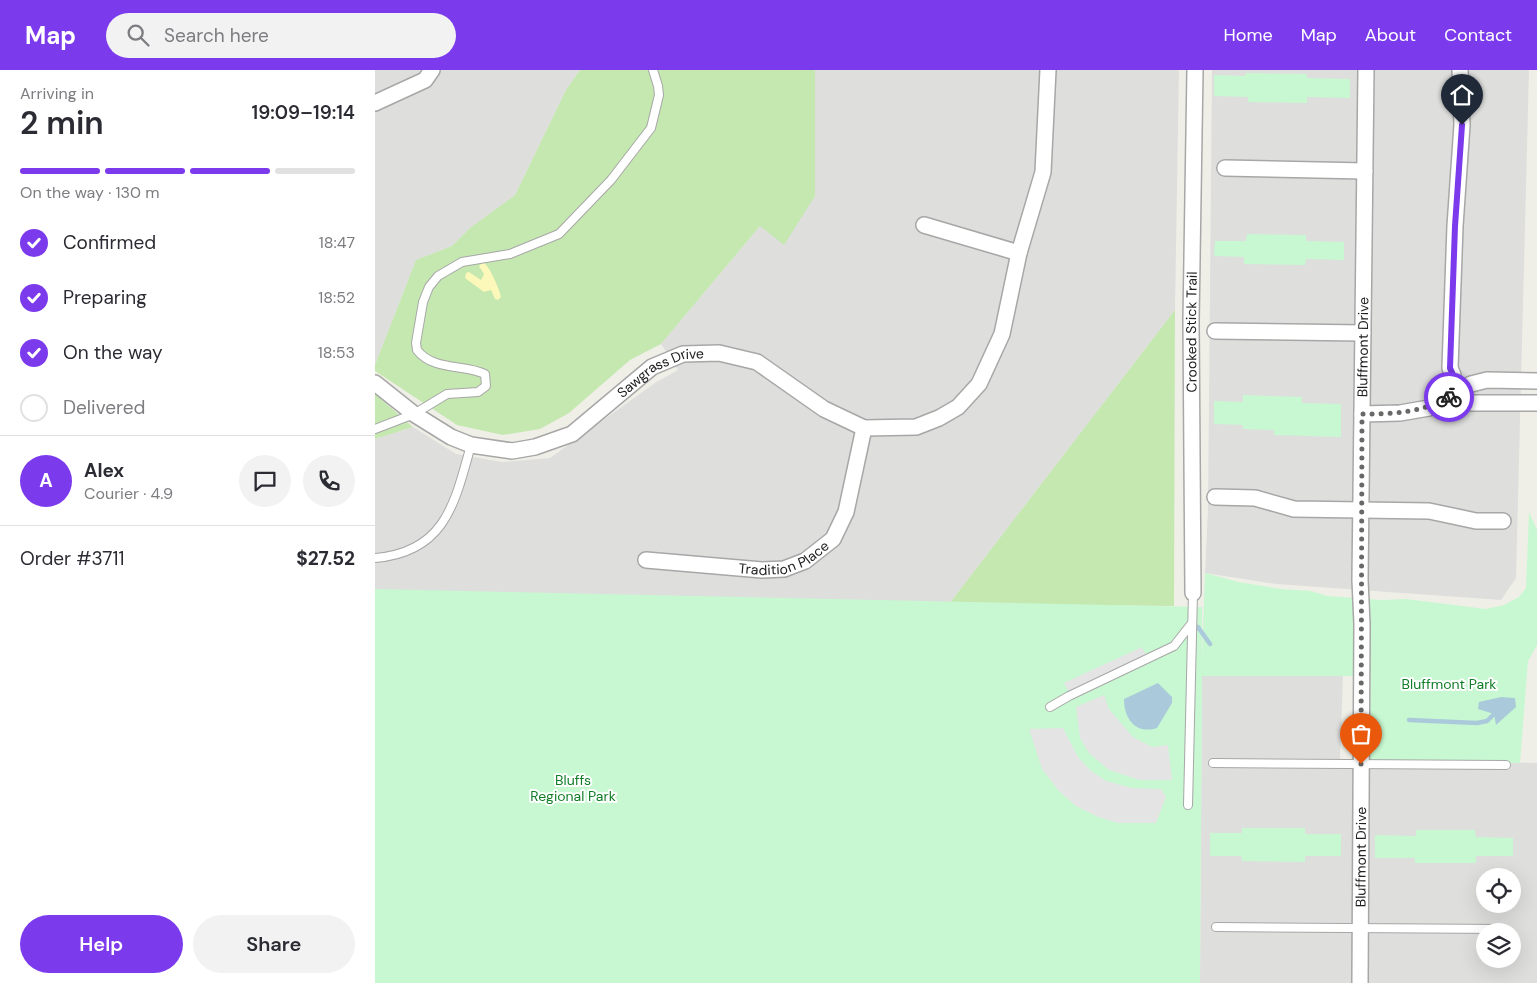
<!DOCTYPE html>
<meta charset="utf-8">
<style>
:root{--surface:#fff;--page:#f2f2f3;--text:#2b2b33;--muted:#7c7c81;--line:#e1e1e2;--accent:#7c3aed}
body{margin:0;font-family:"DM Sans",sans-serif;background:var(--page);color:var(--text);height:100vh;display:flex;flex-direction:column;font-size:19px;white-space:nowrap}
*{box-sizing:border-box;margin:0}
p{font-size:16px;color:var(--muted)}
.icon{flex:none;width:28px;height:28px;fill:none;stroke:currentColor;stroke-width:2;stroke-linecap:round;stroke-linejoin:round}
.map{position:relative;flex:1;overflow:hidden}
.panel{display:flex;flex-direction:column;background:var(--surface);width:375px}
.panel>*{flex:none}
.tools{position:absolute;left:1101px;top:798px;display:grid;gap:10px}
.tools a{display:grid;place-items:center;width:45px;height:45px;border-radius:50%;background:var(--surface);box-shadow:0 5px 20px #0002;font-size:25px}
.pin{position:absolute;display:grid;place-items:center;width:42px;height:42px;color:#fff;margin:-51px -21px;border-radius:50% 50% 50% 0;rotate:-45deg;box-shadow:0 0 5px #0007}
.pin .icon{rotate:45deg}
.courier{position:absolute;display:grid;place-items:center;width:50px;height:50px;margin:-25px;border:4px solid #7c3aed;border-radius:50%;background:#fff;color:#222;box-shadow:0 1px 6px #0007}
.summary em{font-style:normal;font-weight:600}
.summary div{display:flex;flex-direction:column-reverse}
.summary{display:flex;align-items:center;justify-content:space-between;height:85px;padding:0 20px}
h1{font-size:32px;font-weight:600;line-height:38px}
.bar{display:grid;grid-template-columns:repeat(4,1fr);gap:8px 5px;align-content:center;height:60px;padding:0 20px}
.bar i{height:6px;border-radius:4px;background:var(--line)}
.bar .current{background:var(--accent)}
.bar p{grid-column:span 4}
.line{display:flex;align-items:center;gap:12px;padding:0 20px;border-top:1px solid var(--line)}
.line div{flex:1}
.round{display:grid;place-items:center;flex:none;width:52px;height:52px;border-radius:26px;background:var(--page)}
ol{padding:0 20px;list-style:none}
li{display:flex;align-items:center;gap:15px;height:55px}
li p{margin-inline-start:auto}
li .icon{padding:5px;border-radius:50%;background:var(--accent);color:#fff;stroke-width:4}
li:last-child{color:var(--muted)}
li i{width:28px;height:28px;border:2px solid var(--line);border-radius:50%}
.button{display:flex;gap:10px;margin-top:auto;padding:10px 20px}
.button a{flex:1;height:58px;border-radius:30px;background:var(--accent);color:#fff;font-size:20px;font-weight:600;line-height:58px;text-align:center}
.button a+a{background:var(--page);color:var(--text)}
header{display:flex;align-items:center;gap:30px;box-sizing:border-box;height:70px;padding:0 25px;background:var(--accent);color:#fff}
header strong{font-size:24px}
nav{display:flex;gap:28px;margin-inline-start:auto;font-size:18px}
.search{width:350px;height:45px;background:var(--page);display:flex;align-items:center;gap:12px;box-sizing:border-box;padding:0 18px;border-radius:28px;color:var(--muted);font-size:19px}
main{display:flex;flex:1;min-height:0}
.map>svg:first-child{display:block}
.residential{fill:#dededd;fill-rule:evenodd}
.grass{fill:#c4e8b0}
.sand{fill:#fcf8b9}
.park{fill:#c7f8d1}
.parking{fill:#e4e4e4}
.water{fill:#aacadc}
.lines{fill:none;stroke-linecap:round;stroke-linejoin:round}
.stream{stroke:#aacadc;stroke-width:4.5}
.lane-casing{stroke:#a7a7a7;stroke-width:10}
.street-casing{stroke:#a7a7a7;stroke-width:18}
.lane{stroke:#fff;stroke-width:8}
.street{stroke:#fff;stroke-width:15}
.done{stroke:#696866;stroke-width:5;stroke-dasharray:0 9}
.route{stroke:#7c3aed;stroke-width:6}
.labels{text-anchor:middle;dominant-baseline:central;stroke-width:4;stroke-linejoin:round;paint-order:stroke}
.street-label{font-size:14px;fill:#202020;stroke:#fff}
.park-label{font-size:14px;fill:#107d27;stroke:#fff}
</style>
<header>
<strong>Map</strong>
<div class="search"><svg class="icon" aria-label="search" viewBox="0 0 24 24"><circle cx="10" cy="10" r="6"/><path d="M15 15l6 6"/></svg>Search here</div>
<nav><a>Home</a><a>Map</a><a>About</a><a>Contact</a></nav>
</header>
<main>
<section class="panel">
<div class="summary"><div><h1>2 min</h1><p>Arriving in</p></div><em>19:09–19:14</em></div>
<div class="bar"><i class="current"></i><i class="current"></i><i class="current"></i><i></i><p>On the way · 130 m</p></div>
<ol>
<li><svg class="icon" aria-label="check" viewBox="0 0 24 24"><path d="M5 12l5 5 9-10"/></svg>Confirmed<p>18:47</p></li>
<li><svg class="icon" aria-label="check" viewBox="0 0 24 24"><path d="M5 12l5 5 9-10"/></svg>Preparing<p>18:52</p></li>
<li><svg class="icon" aria-label="check" viewBox="0 0 24 24"><path d="M5 12l5 5 9-10"/></svg>On the way<p>18:53</p></li>
<li><i></i>Delivered</li>
</ol>
<div class="line" style="height:90px"><b class="round" style="background:var(--accent);color:#fff">A</b><div><b>Alex</b><p>Courier · 4.9</p></div><a class="round"><svg class="icon" aria-label="chat" viewBox="0 0 24 24"><path d="M4 5h16v11H9l-5 4z"/></svg></a><a class="round"><svg class="icon" aria-label="phone" viewBox="0 0 24 24"><path d="M5 4h4l2 5-3 2q2 4 5 5l2-3 5 2v4C11 20 4 13 5 4z"/></svg></a></div>
<div class="line" style="height:65px"><div>Order #3711</div><b>$27.52</b></div>
<div class="button"><a>Help</a><a>Share</a></div>
</section>
<div class="map">
<svg width="1162" height="913" viewBox="0 0 1162 913">
<rect width="100%" height="100%" fill="#f0efe7"/>
<path class="residential" d="M 0,0 L 205,0 L 191,20 L 140,125 L 95,158 L 77,176 L 41,190 L 0,295 Z
M 440,0 L 804,0 L 800,240 L 574,534 L 0,523 L 0,369 L 38,357 L 81,384 L 127,392 L 175,388 L 280,313 L 303,300 L 286,274 L 385,156 L 440,126 Z
M 837,0 L 1154,0 L 1141,508 L 1126,530 L 901,514 L 830,503 L 833,439 Z
M 827,606 L 968,606 L 965,689 L 1162,693 L 1162,913 L 825,913 ZM 1110,806 L 1138,806 L 1138,834 L 1110,834 ZM 1110,861 L 1138,861 L 1138,889 L 1110,889 Z"/>
<path class="grass" d="M 205,0 L 440,0 L 440,126 L 409,175 L 385,156 L 286,274 L 255,290 L 194,343 L 165,359 L 128,365 L 82,355 L 0,301 L 0,295 L 41,190 L 77,176 L 95,158 L 140,125 L 191,20 Z
M 800,240 L 799,536 L 574,534 Z
M 0,324 L 38,357 L 0,369 Z"/>
<path class="sand" d="M 108,192 C 114,195 125,220 126,227 L 123,230 L 120,229 L 116,220 L 109,222 L 90,208 L 91,203 L 94,202 L 106,210 L 109,204 L 104,196 Z"/>
<path class="park" d="M 871,3 L 932,4 L 932,8 L 975,9 L 975,28 L 932,27 L 932,33 L 873,32 L 873,27 L 839,26 L 839,5 L 870,6 Z
M 872,164 L 931,165 L 931,171 L 969,172 L 969,190 L 931,189 L 930,195 L 869,194 L 869,187 L 839,186 L 840,171 L 871,171 Z
M 868,325 L 927,327 L 927,333 L 966,334 L 966,367 L 899,365 L 899,360 L 868,359 L 868,355 L 839,354 L 839,331 L 868,332 Z
M 1154,442 L 1162,460 L 1162,575 L 1153,591 L 1145,693 L 994,690 L 996,606 L 827,606 L 825,913 L 0,913 L 0,519 L 827,537 L 827,588 L 830,503 L 864,512 L 906,519 L 936,521 L 952,526 L 1007,530 L 1031,529 L 1111,539 L 1129,535 L 1144,527 L 1151,518 Z
M 867,758 L 930,758 L 930,764 L 966,764 L 966,786 L 930,786 L 930,792 L 867,791 L 866,786 L 835,786 L 835,763 L 867,763 Z
M 1041,760 L 1100,760 L 1101,767 L 1138,768 L 1138,786 L 1101,786 L 1101,793 L 1040,793 L 1040,788 L 1000,788 L 1000,765 L 1041,766 Z"/>
<path class="parking" d="M 767,577 L 771,585 L 694,622 L 689,613 Z
M 729,625 L 734,639 L 758,667 L 777,677 L 793,675 L 797,710 L 764,710 L 734,700 L 714,683 L 705,668 L 701,637 Z
M 688,658 L 703,687 L 715,700 L 731,711 L 757,718 L 786,719 L 791,727 L 781,753 L 743,753 L 723,747 L 701,736 L 684,721 L 667,699 L 654,659 Z"/>
<path class="water" d="M 783,613 L 797,627 L 797,633 L 782,658 C 760,665 749,648 749,629 Z
M 1126,627 L 1140,628 L 1141,637 L 1121,655 L 1119,644 L 1103,639 L 1104,632 Z"/>
<g class="lines">
<path class="stream" d="M 820,560 L 823,557 L 835,574
M 1034,650 L 1102,653 L 1112,651 L 1119,644"/>
<g class="lane-casing">
<path id="lane" d="M 0,359 L 39,344 L 72,324 L 103,322 L 111,316 L 110,304 C 89,294 58,301 42,280 L 41,273 L 48,232 L 54,217 L 63,206 L 87,192 L 135,184 L 184,164 L 236,110 L 276,58 L 284,25 L 283,16 L 278,0
M 0,488 C 71,482 80,432 96,375
M 675,637 L 694,626 L 799,576 L 817,553
M 838,693 L 1131,695
M 813,735 L 818,523
M 841,857 L 1128,859"/>
</g>
<g class="street-casing">
<g id="street">
<path d="M 0,33 L 50,10 L 57,0"/>
<path d="M 850,98 L 990,101"/>
<path d="M 549,155 L 644,183"/>
<path d="M 840,261 L 988,263"/>
<path id="s1" d="M 0,313 L 39,344 L 76,367 L 96,375 L 137,381 L 160,377 L 197,364 L 277,297 L 308,284 L 344,283 L 382,292 L 449,339 L 489,358 L 541,357 L 564,348 L 583,337 L 604,314 L 627,264 L 644,183 L 668,102 L 673,0"/>
<path d="M 1077,325 L 1078,305 L 1075,298 L 1080,156 L 1087,55 L 1085,0"/>
<path d="M 1077,325 L 1097,333 L 1162,333"/>
<path d="M 987,344 L 1025,343 L 1054,338 L 1096,314 L 1112,310 L 1162,311"/>
<path d="M 840,427 L 880,428 L 919,439 L 1054,441 L 1101,451 L 1128,451"/>
<path id="s2" d="M 271,490 L 387,500 L 409,499 L 430,491 L 458,469 L 471,442 L 489,358"/>
<path id="s3" d="M 818,523 L 816,251 L 820,0"/>
<path id="s4" d="M 985,913 L 987,554 L 985,510 L 991,0"/>
</g>
</g>
<use href="#lane" class="lane"/>
<use href="#street" class="street"/>
</g>
<g class="lines">
<path class="done" d="M 986,694 L 987,344 C 1021,344 1044,343 1074,327"/>
<path class="route" d="M 1074,327 L 1077,325 L 1078,305 L 1075,298 L 1080,156 L 1087,55"/>
</g>
<g class="labels">
<g class="street-label">
<text stroke="none"><textPath href="#s3" startOffset="261">Crooked Stick Trail</textPath></text>
<text stroke="none"><textPath href="#s4" startOffset="636">Bluffmont Drive</textPath></text>
<text stroke="none"><textPath href="#s1" startOffset="329">Sawgrass Drive</textPath></text>
<text stroke="none"><textPath href="#s2" startOffset="141">Tradition Place</textPath></text>
<text stroke="none"><textPath href="#s4" startOffset="126">Bluffmont Drive</textPath></text>
</g>
<g class="park-label">
<text x="1074" y="614">Bluffmont Park</text>
<text x="198" y="710">Bluffs<tspan x="198" dy="16">Regional Park</tspan></text>
</g>
</g>
</svg>
<div class="tools">
<a><svg class="icon" aria-label="locate" viewBox="0 0 24 24"><circle cx="12" cy="12" r="6"/><path d="M12 2v4M12 18v4M2 12h4M18 12h4"/></svg></a>
<a><svg class="icon" aria-label="layers" viewBox="0 0 24 24"><path d="M12 4l9 5-9 5-9-5zM3 14l9 5 9-5"/></svg></a>
</div>
<div class="pin" style="left:986px;top:694px;background:#ea580c"><svg class="icon" aria-label="bag" viewBox="0 0 24 24"><path d="M5 8h14l-1 12H6zM9 8a3 3 0 0 1 6 0"/></svg></div>
<div class="pin" style="left:1087px;top:55px;background:#1f2937"><svg class="icon" aria-label="home" viewBox="0 0 24 24"><path d="M3 11l9-7 9 7M6 9v11h12V9"/></svg></div>
<div class="courier" style="left:1074px;top:327px"><svg class="icon" aria-label="bike" viewBox="0 0 24 24"><circle cx="6" cy="16" r="4"/><circle cx="18" cy="16" r="4"/><path d="M6 16l4-8h5l3 8M10 8l3 8H6M13 5h3"/></svg></div>
</div>
</main>
